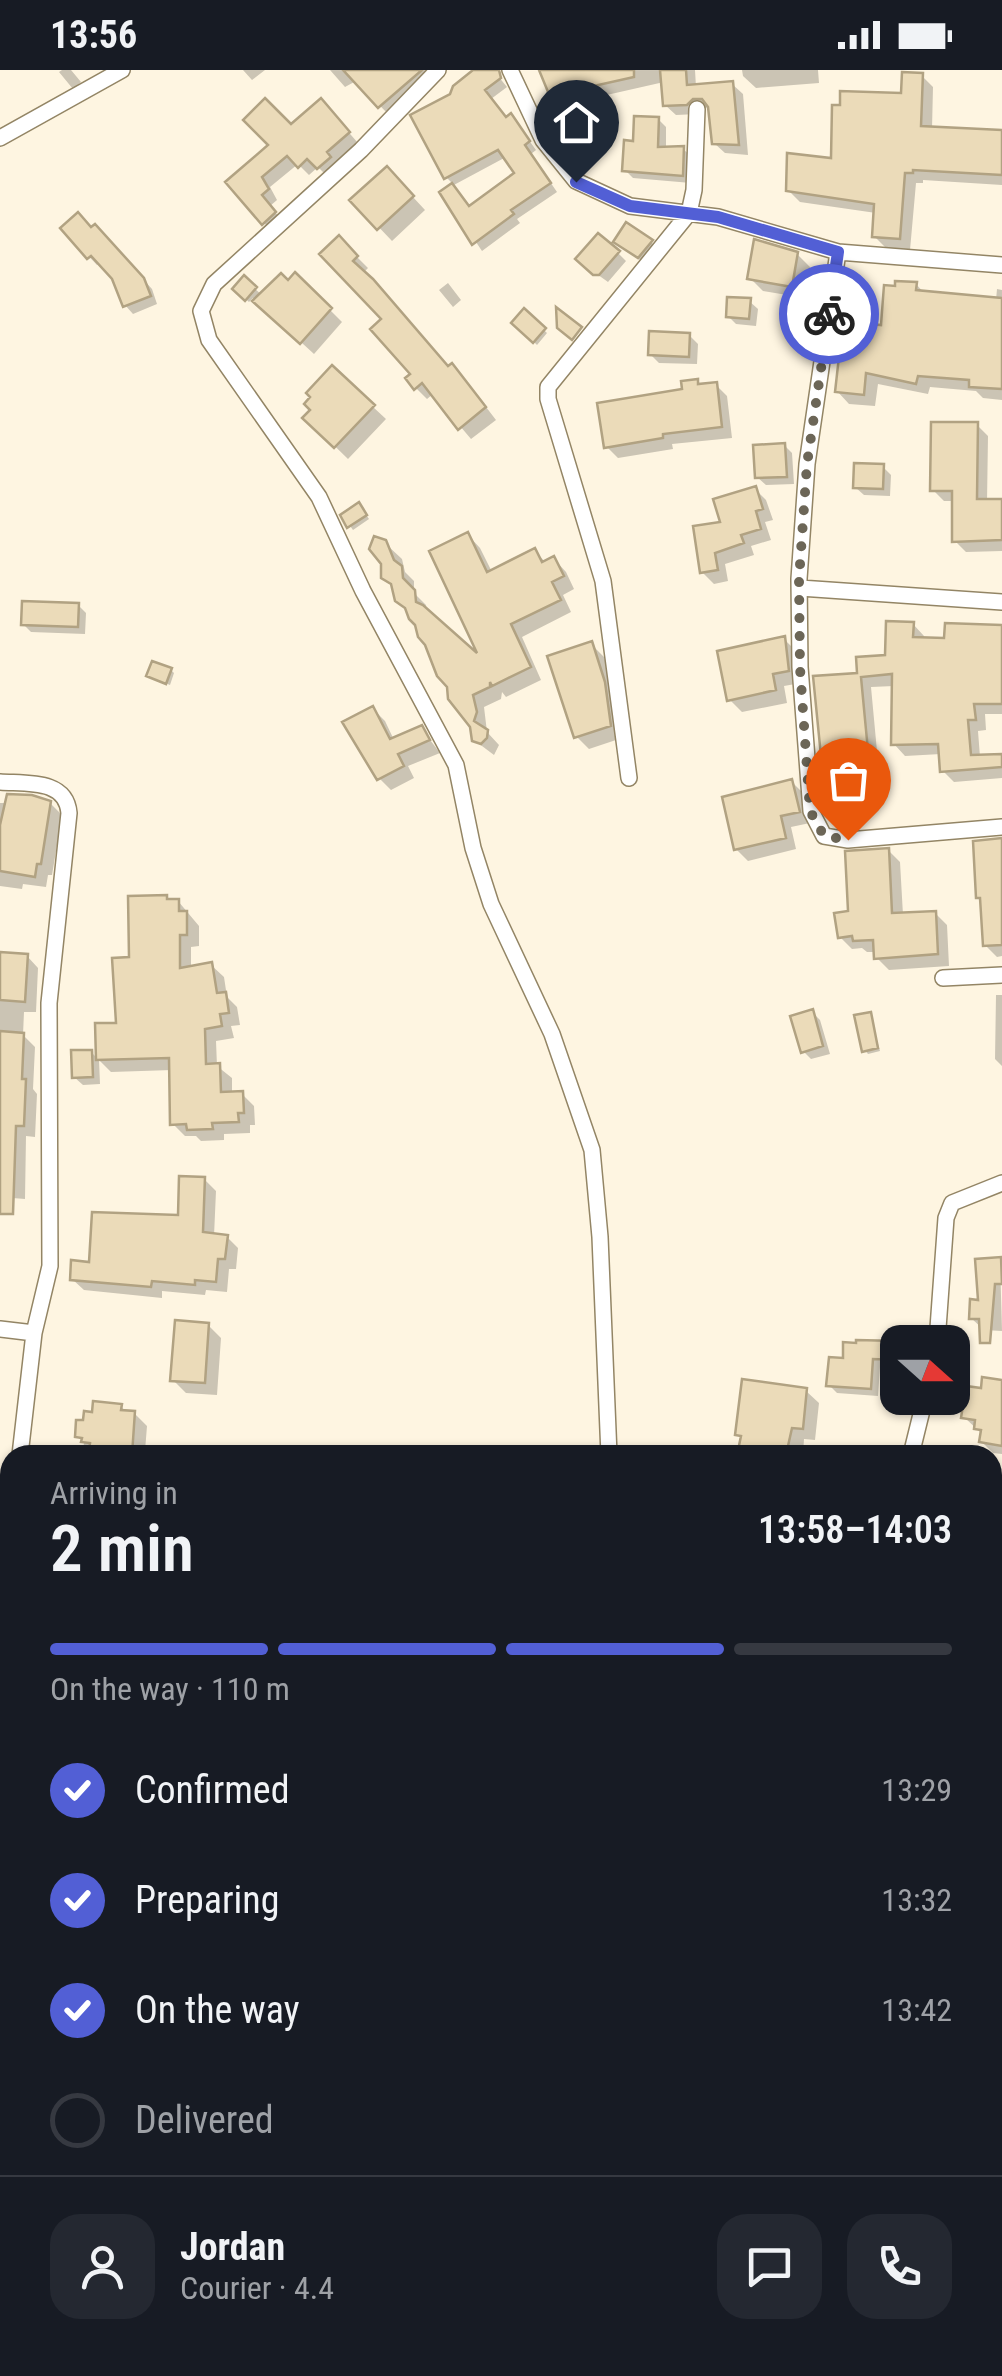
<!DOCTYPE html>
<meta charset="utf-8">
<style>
:root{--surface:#171b24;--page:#242831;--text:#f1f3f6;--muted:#9ea1a6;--line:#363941;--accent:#525fd5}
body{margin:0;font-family:"Roboto Condensed",sans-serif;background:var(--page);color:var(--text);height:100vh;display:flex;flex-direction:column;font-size:38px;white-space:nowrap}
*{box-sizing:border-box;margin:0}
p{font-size:32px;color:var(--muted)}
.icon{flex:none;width:55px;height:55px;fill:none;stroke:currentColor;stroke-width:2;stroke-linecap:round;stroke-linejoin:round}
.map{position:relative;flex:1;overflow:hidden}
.side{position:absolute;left:0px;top:1375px;width:1002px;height:932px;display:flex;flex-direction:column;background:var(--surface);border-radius:30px 30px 0 0;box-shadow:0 2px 8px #0004}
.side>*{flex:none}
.needle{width:65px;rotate:111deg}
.buttons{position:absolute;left:880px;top:1255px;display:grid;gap:20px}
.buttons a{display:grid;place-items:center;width:90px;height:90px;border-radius:20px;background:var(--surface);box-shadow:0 2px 8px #0004;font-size:50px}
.pin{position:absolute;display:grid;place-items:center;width:85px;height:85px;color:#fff;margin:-102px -42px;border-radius:50% 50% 50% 0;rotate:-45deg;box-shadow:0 0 10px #0007}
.pin .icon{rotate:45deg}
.courier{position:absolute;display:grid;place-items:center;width:100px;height:100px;margin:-50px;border:8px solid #525fd5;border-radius:50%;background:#fff;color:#222;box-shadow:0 2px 12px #0007}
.summary em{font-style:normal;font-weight:600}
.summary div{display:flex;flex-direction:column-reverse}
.summary{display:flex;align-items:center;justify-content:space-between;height:170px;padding:0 50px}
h1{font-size:65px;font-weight:600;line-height:75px}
.bar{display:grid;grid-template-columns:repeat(4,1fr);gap:15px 10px;align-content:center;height:120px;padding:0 50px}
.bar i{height:12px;border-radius:8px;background:var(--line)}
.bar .on{background:var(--accent)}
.bar p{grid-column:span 4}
.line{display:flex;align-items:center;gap:25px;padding:0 50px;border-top:2px solid var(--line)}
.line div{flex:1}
.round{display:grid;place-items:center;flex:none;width:105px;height:105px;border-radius:30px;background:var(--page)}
ol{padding:0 50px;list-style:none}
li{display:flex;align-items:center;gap:30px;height:110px}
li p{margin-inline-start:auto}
li .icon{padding:10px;border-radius:50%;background:var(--accent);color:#fff;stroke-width:4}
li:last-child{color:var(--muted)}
li i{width:55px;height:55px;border:5px solid var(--line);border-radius:50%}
.status{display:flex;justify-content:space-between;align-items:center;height:70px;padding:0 50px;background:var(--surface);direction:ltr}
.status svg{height:28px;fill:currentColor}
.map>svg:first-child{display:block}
.shadow{fill:#0003;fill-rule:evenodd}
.building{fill:#ebdbb9;stroke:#b1a282;stroke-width:2.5}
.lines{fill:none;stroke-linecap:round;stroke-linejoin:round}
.street-casing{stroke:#938565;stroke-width:18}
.street{stroke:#fff;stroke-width:15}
.done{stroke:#6c6657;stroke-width:10;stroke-dasharray:0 18}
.route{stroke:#525fd5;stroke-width:12}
</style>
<div class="status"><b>13:56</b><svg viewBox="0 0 49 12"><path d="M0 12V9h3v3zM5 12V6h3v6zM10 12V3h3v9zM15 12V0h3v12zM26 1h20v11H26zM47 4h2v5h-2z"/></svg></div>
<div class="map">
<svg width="1002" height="2306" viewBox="0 0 1002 2306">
<rect width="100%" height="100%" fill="#fef5e1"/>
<path class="shadow" d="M 62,0 L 71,0 L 81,12 L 73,19 L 59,2 Z
M 243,0 L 265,0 L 252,10 Z
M 330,0 L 443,0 L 389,45 L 356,11 L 345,17 Z
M 477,0 L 493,0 L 507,17 L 491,29 L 507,49 L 518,55 L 536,80 L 531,84 L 557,122 L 517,149 L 520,153 L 482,181 L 443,123 L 454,115 L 446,107 L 452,26 ZM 506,87 L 518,104 L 470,138 L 452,116 Z
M 544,0 L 695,0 L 696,17 L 732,14 L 743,24 L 748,85 L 725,83 L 714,73 L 710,35 L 698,44 L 676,45 L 665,35 L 664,12 L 589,29 L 590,32 L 566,43 L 555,32 Z
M 742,0 L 818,0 L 819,13 L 756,18 L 743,6 Z
M 922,6 L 933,17 L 932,59 L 1002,62 L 1002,115 L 923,110 L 923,113 L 916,113 L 910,180 L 886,178 L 874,166 L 876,143 L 800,132 L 788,120 L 833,90 Z
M 330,41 L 358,73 L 335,93 L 339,98 L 328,107 L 318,97 L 309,105 L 298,94 L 270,117 L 277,130 L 270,136 L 284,153 L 273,163 L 229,112 L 291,58 Z
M 658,49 L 666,57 L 666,79 L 683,79 L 692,87 L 691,113 L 633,108 L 625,100 L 636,73 Z
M 399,112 L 425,140 L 392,171 L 353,130 Z
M 63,159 L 92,160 L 103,165 L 152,219 L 157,234 L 133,244 L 125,235 L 114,208 L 100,192 L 97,195 Z
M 339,169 L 368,198 L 363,203 L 449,298 L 463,307 L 496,350 L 471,369 L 433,324 L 427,329 L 416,318 L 414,304 Z
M 651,172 L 659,180 L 647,195 L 625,179 Z
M 618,183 L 626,191 L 608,212 L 587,197 Z
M 797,184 L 810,197 L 805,228 L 763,221 L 750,208 Z
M 295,205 L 342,252 L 314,284 L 253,228 L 249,232 L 235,219 L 244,209 L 262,225 L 289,213 Z
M 448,213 L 461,230 L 453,237 L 439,220 Z
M 916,214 L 925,224 L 996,230 L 997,219 L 1002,220 L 1002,330 L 983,328 L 976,321 L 930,317 L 928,324 L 878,314 L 875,336 L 849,334 L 837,321 Z
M 749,231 L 758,239 L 756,256 L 736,254 L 728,246 Z
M 524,241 L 547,263 L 537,275 L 514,252 Z
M 689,265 L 698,274 L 697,294 L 659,293 L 650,284 Z
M 332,299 L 386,349 L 348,389 L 306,348 Z
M 697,312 L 702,316 L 716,315 L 727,326 L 732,368 L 672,374 L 673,379 L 618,388 L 607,377 Z
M 977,355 L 988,366 L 987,432 L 1002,431 L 1002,481 L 966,482 L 955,471 L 955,431 L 944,431 L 933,420 Z
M 784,375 L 792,383 L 794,414 L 766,415 L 757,407 Z
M 883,397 L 891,405 L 890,426 L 864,425 L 855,417 Z
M 755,419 L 766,430 L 773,450 L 765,452 L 771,470 L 751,476 L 754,485 L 725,494 L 728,511 L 714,514 L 702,502 L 723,454 Z
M 362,439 L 369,449 L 353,460 L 343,446 Z
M 468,465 L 480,478 L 492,502 L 535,481 L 546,493 L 554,489 L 566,502 L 574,519 L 563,525 L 571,542 L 522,567 L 541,610 L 506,627 L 502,622 L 501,629 L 484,637 L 487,662 L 499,675 L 494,685 L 474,670 L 473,656 L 418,555 L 394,517 L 383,507 L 388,476 L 402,489 L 405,502 L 414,511 L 414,523 L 426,535 L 427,542 L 484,594 Z
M 78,535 L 86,543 L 85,564 L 31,562 L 23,554 Z
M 913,554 L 924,566 L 924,570 L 946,571 L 1002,557 L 1002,644 L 985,644 L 986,660 L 978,661 L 980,687 L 1002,688 L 1002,708 L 954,712 L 942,700 L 941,684 L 905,686 L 894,674 L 894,616 L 871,617 L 878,692 L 835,696 L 823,684 L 859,606 L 887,587 Z
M 784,569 L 797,582 L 801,613 L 784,616 L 787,633 L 742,642 L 729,629 Z
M 591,574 L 604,587 L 617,627 L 622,668 L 589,679 L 576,666 Z
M 171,600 L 174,603 L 170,615 L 149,606 Z
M 373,639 L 385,651 L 394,670 L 421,658 L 440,683 L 408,696 L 414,708 L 391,720 L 379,708 Z
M 792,712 L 803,723 L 810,753 L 791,757 L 796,779 L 748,791 L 736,779 Z
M 0,733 L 50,733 L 62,745 L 52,805 L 48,805 L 46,817 L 23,814 L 22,819 L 0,816 Z
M 888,780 L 900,792 L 903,845 L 935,843 L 947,855 L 949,896 L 889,900 L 877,888 L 876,882 L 867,882 L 862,878 L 852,879 L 840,867 Z
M 166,827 L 170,831 L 178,831 L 199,856 L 199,876 L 191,877 L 191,898 L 211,895 L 224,907 L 227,927 L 237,937 L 240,955 L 231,956 L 234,968 L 216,971 L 217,996 L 232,1008 L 232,1024 L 242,1024 L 254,1036 L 255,1055 L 250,1055 L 250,1063 L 224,1064 L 224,1070 L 201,1071 L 196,1066 L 185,1066 L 173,1054 L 172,1000 L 111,1002 L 99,990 L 100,1014 L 83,1015 L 74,1007 L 91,982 L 99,990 L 118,955 L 131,889 Z
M 1002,854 L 1002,886 L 997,887 L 985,875 Z
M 0,884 L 27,886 L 38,898 L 36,942 L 24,942 L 23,965 L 35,977 L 33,1019 L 37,1024 L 35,1067 L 26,1066 L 25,1129 L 0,1127 Z
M 996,925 L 1002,925 L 1002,996 L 995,989 Z
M 812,942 L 820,950 L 830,984 L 811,989 L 803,981 Z
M 870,945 L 880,981 L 868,984 L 865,980 Z
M 204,1109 L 216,1121 L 214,1166 L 227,1167 L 238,1178 L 236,1199 L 229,1199 L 227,1222 L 206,1220 L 205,1225 L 162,1221 L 162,1228 L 84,1220 L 72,1209 L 92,1195 L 180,1148 Z
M 1000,1190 L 1002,1261 L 984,1260 L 971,1248 Z
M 208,1255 L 221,1268 L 217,1325 L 186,1323 L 173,1310 Z
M 898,1274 L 898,1297 L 880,1297 L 878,1326 L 837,1323 L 829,1315 Z
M 1002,1313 L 1002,1384 L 993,1383 L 981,1371 L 982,1364 L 964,1347 L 983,1321 Z
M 806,1321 L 819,1333 L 815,1370 L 804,1369 L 803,1385 L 740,1385 L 743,1369 L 738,1364 Z
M 121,1336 L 127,1343 L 134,1343 L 147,1356 L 145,1381 L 168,1385 L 82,1385 L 84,1373 L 77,1366 Z
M 992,1434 L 1002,1436 L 1002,1623 L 992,1620 Z
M 992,1672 L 1002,1674 L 1002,1740 L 992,1737 Z
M 992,1837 L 997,1841 L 997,1850 L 992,1867 Z
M 1,1892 L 10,1895 L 10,1934 L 0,1930 Z
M 6,1939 L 10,1940 L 10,1955 L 2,1950 Z
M 992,1971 L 1002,1974 L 1002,2032 L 992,2029 Z
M 0,2035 L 10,2039 L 10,2091 L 0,2087 Z
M 819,2300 L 844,2306 L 817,2306 Z"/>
<path class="building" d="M 343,0 L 422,0 L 378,38 Z
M 473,0 L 499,0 L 501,8 L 485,20 L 506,47 L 511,43 L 530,71 L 525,75 L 551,113 L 511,140 L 514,144 L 472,175 L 439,122 L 452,113 L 469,136 L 514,103 L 498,80 L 444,109 L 410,45 L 450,24 L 453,16 Z
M 539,0 L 634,0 L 634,7 L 580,19 L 582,22 L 553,34 Z
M 660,0 L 686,0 L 687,15 L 733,11 L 739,75 L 712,74 L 708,37 L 702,29 L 693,29 L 687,35 L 663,36 Z
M 902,2 L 923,3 L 921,56 L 1002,60 L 1002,105 L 913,100 L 913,103 L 905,103 L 900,169 L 872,167 L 874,134 L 786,121 L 787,83 L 831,88 L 832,35 L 840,35 L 840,21 L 901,23 Z
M 265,28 L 291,54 L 321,28 L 350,62 L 327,82 L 331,87 L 317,99 L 307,89 L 298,98 L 287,86 L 262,107 L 269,119 L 262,125 L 276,142 L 262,155 L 225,112 L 268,75 L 243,50 Z
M 634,46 L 659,47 L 658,77 L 684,76 L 683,106 L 622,101 L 624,70 L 633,71 Z
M 387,96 L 414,126 L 377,160 L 349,130 Z
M 78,142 L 91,157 L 95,154 L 144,208 L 151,226 L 123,237 L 112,209 L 91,186 L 87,189 L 60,158 Z
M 626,152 L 653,170 L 638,188 L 613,172 Z
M 598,163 L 620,181 L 599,205 L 593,205 L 575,189 Z
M 339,165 L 358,186 L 353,191 L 373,209 L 448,296 L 452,293 L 486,337 L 458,360 L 422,313 L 414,320 L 405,308 L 410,304 L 370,259 L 381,249 L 319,184 Z
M 754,169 L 798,182 L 792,217 L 747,209 Z
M 295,202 L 332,238 L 300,274 L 252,231 L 281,203 L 288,210 Z
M 244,205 L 257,217 L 245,231 L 232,219 Z
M 895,211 L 917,212 L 916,220 L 1002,228 L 1002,319 L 969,317 L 969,310 L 918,306 L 916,314 L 866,303 L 864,325 L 835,322 L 843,251 L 881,255 L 884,215 L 895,216 Z
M 727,227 L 751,228 L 749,249 L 726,247 Z
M 556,237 L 582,257 L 572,270 L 557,258 Z
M 524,238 L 546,258 L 533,273 L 511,253 Z
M 649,261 L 690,263 L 689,287 L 648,285 Z
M 332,295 L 375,335 L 334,378 L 302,348 L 310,340 L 304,334 L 310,327 L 306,323 Z
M 698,309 L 698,314 L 717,312 L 722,357 L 663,364 L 663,368 L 604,378 L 597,333 L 682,319 L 681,311 Z
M 931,352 L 978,352 L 977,429 L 1002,429 L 1002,470 L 952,472 L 952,421 L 930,421 Z
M 785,373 L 787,407 L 755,408 L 753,375 Z
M 854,393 L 884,394 L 883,419 L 853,418 Z
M 756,416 L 763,439 L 756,441 L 761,459 L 741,465 L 744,473 L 715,483 L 718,500 L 700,503 L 693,456 L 720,452 L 713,429 Z
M 359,432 L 367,445 L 347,458 L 340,445 Z
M 468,462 L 487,502 L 535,478 L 542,492 L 554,486 L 564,506 L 552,512 L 561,530 L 511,554 L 531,597 L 492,616 L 490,612 L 490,617 L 473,625 L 477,642 L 474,651 L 488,660 L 487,668 L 481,674 L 472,671 L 470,657 L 448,629 L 447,617 L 437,606 L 425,575 L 418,567 L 415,555 L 409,549 L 405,538 L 395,531 L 391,514 L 381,508 L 381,494 L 369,479 L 374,466 L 386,470 L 394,490 L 402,496 L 403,508 L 415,520 L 416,532 L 423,535 L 477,583 L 429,481 Z
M 22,531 L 79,533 L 78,557 L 21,555 Z
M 886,551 L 914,552 L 913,567 L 944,568 L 945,553 L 1002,555 L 1002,634 L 974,634 L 976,650 L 968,650 L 971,685 L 1002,684 L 1002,697 L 940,702 L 938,674 L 891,675 L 892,604 L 861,607 L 868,681 L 821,686 L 813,606 L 857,603 L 856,587 L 885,585 Z
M 785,566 L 789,601 L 773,604 L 776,620 L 727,631 L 717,581 Z
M 592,571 L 605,612 L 611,656 L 574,668 L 547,586 Z
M 152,591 L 172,598 L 166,614 L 146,606 Z
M 373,636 L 390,669 L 422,655 L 430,670 L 398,684 L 404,696 L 377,710 L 342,652 Z
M 792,709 L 800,742 L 781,746 L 786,768 L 734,780 L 722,727 Z
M 7,724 L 32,725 L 51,731 L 41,794 L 37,794 L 35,807 L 0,801 L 0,755 Z
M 1002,768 L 1002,875 L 983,876 L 980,828 L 976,828 L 973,771 Z
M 889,778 L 892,843 L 936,841 L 938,884 L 874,889 L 873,870 L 853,871 L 852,866 L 838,868 L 834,843 L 848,841 L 845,781 Z
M 167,825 L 167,829 L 179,829 L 179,841 L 187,841 L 187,865 L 180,865 L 180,898 L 212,892 L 217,923 L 226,922 L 229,943 L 220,944 L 222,956 L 205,959 L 206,994 L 220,993 L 221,1022 L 243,1021 L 244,1043 L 238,1043 L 239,1052 L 212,1053 L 213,1059 L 187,1060 L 186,1054 L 170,1055 L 169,988 L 96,990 L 95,953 L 116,953 L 112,888 L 129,887 L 128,826 Z
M 0,882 L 28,884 L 25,932 L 0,930 Z
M 813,939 L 823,976 L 801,983 L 790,946 Z
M 871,942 L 878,978 L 862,982 L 854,945 Z
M 0,961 L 24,963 L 22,1009 L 26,1009 L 24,1056 L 16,1056 L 13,1144 L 0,1144 Z
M 71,980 L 92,980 L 93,1007 L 72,1008 Z
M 179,1106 L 205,1107 L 203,1162 L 228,1165 L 225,1189 L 218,1189 L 216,1212 L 195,1210 L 195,1215 L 152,1211 L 151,1217 L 70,1210 L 71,1190 L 89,1192 L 92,1142 L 178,1145 Z
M 1001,1187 L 1002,1214 L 995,1214 L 990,1273 L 980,1273 L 979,1249 L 969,1249 L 970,1229 L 978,1230 L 975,1189 Z
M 175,1250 L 209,1253 L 205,1313 L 170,1311 Z
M 856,1270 L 898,1271 L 898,1290 L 873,1289 L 871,1319 L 826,1316 L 829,1287 L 843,1288 L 843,1272 L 856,1273 Z
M 982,1307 L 1002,1310 L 1002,1376 L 979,1372 L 981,1360 L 974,1359 L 975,1350 L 961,1348 L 966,1316 L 981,1318 Z
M 742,1309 L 807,1318 L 803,1359 L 792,1358 L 786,1385 L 737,1385 L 741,1366 L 735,1365 Z
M 93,1331 L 122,1334 L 121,1340 L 135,1341 L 132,1385 L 107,1385 L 108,1381 L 89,1380 L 90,1373 L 81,1372 L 82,1368 L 75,1367 L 76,1350 L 83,1350 L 84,1341 L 92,1342 Z"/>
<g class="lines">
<g class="street-casing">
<path id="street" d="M 438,0 L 361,80 L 214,214 L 201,241 L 209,270 L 319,427 L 363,521 L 456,695 L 473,778 L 491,834 L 552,964 L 592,1080 L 600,1167 L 609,1385
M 510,0 L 543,70 L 576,111 L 630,136 L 718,147 L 838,182 L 1002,195
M 0,68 L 122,0
M 838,182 L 807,394 L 799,509 L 800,597 L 811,741 L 824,766 L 848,770 L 1002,757
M 800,518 L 1002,532
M 629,708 L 603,511 L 548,329 L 548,317 L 689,143 L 694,120 L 697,39
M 0,712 C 27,714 66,709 69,743 L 49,933 L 50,1196 L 34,1263 L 0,1259
M 943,908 L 1002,905
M 937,1272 L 946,1148 L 952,1133 L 1002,1113
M 20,1385 L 34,1263
M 911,1385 L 925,1328
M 0,1459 L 10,1426
M 992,1648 L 1002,1651
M 0,1877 L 10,1880
M 992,2151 L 1002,2121
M 939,2298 L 950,2300"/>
</g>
<use href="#street" class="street"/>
</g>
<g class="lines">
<path class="done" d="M 829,244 L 807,394 L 799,509 L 800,598 L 810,741 L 824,766 L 848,770"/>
<path class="route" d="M 576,112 L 630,136 L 718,147 L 838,182 L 829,244"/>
</g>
</svg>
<div class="buttons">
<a><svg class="needle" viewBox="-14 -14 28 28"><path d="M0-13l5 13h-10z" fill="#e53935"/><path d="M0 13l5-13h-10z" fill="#9ea1a6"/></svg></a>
</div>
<div class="pin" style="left:848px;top:770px;background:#ea580c"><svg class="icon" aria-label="bag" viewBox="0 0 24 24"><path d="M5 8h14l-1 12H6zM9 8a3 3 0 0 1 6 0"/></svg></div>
<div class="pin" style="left:576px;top:112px;background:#1f2937"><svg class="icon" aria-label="home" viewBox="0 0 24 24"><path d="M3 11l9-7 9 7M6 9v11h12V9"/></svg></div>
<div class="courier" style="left:829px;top:244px"><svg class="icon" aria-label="bike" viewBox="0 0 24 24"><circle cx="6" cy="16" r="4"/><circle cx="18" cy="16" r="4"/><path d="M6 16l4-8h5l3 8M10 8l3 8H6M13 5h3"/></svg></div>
<section class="side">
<div class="summary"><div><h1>2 min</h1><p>Arriving in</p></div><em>13:58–14:03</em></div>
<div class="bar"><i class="on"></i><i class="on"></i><i class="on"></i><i></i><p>On the way · 110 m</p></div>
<ol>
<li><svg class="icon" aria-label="check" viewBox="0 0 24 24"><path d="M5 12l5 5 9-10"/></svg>Confirmed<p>13:29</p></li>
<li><svg class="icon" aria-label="check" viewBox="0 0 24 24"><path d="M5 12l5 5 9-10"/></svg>Preparing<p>13:32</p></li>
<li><svg class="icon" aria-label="check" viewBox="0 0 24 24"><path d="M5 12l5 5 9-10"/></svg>On the way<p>13:42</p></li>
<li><i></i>Delivered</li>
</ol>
<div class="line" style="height:180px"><a class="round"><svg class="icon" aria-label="person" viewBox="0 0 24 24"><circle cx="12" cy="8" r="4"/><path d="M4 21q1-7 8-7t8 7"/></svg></a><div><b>Jordan</b><p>Courier · 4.4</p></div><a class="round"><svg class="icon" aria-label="chat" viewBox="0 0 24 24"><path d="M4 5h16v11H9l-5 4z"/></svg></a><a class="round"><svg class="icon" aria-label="phone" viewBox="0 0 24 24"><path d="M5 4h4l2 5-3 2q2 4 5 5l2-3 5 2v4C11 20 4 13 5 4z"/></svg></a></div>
</section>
</div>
